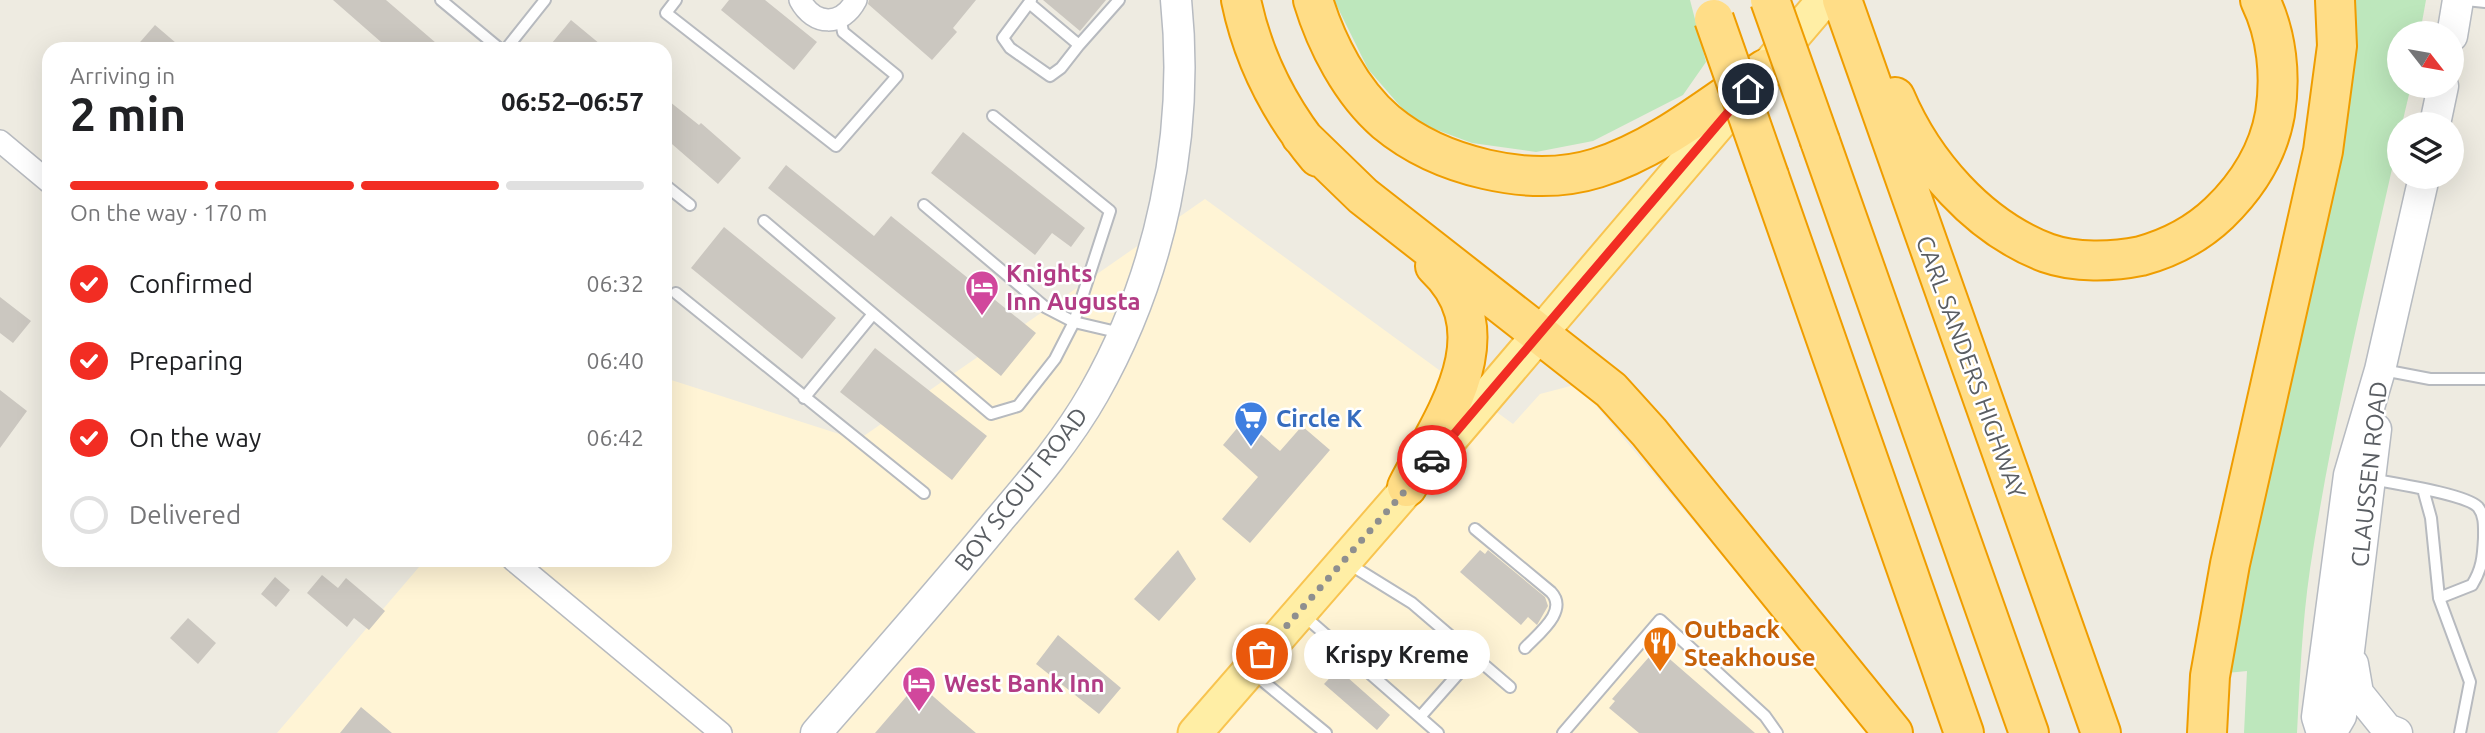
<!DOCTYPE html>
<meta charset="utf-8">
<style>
:root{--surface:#fff;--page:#f6f6f6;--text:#202124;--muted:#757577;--line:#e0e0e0;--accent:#f22d23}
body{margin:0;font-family:Ubuntu,sans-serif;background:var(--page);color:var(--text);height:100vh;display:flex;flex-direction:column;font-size:26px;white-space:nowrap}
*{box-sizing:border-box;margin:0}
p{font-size:23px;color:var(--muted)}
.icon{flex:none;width:38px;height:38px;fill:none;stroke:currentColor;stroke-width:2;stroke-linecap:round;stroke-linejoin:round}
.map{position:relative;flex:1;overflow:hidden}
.sheet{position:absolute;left:42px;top:42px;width:630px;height:525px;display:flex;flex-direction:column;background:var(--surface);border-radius:21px;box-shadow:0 7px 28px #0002}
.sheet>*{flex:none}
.needle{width:46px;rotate:121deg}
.tools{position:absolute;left:2387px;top:21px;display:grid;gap:14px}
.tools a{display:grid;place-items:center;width:77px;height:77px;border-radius:50%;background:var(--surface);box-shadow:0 7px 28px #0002;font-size:35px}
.pin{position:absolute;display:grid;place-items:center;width:60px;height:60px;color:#fff;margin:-30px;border:4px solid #fff;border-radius:50%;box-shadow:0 2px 7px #0007}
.courier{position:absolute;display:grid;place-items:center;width:70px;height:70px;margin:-35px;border:5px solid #f22d23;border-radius:50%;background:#fff;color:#222;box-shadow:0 2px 9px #0007}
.bubble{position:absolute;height:49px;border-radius:24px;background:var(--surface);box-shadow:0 7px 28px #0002;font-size:23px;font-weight:600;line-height:49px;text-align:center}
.head em{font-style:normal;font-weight:600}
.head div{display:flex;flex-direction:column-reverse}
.head{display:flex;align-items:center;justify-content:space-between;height:119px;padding:0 28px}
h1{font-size:46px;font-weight:600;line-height:52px}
.bar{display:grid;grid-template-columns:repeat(4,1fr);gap:10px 7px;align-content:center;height:84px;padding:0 28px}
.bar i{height:9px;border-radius:5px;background:var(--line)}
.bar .selected{background:var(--accent)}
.bar p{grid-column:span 4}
ol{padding:0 28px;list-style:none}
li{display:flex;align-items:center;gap:21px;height:77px}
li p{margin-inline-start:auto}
li .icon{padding:7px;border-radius:50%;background:var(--accent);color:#fff;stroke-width:4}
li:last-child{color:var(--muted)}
li i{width:38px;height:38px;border:4px solid var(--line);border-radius:50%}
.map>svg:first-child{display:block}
.commercial{fill:#fff4d5}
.green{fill:#bde7bc}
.building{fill:#cbc7c0}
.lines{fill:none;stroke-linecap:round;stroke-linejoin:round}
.lane-casing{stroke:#b7babf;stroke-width:14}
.street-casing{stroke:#b7babf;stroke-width:24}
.secondary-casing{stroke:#b7bbc1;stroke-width:33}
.primary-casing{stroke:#f8c450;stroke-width:37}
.highway-casing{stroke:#ef9d00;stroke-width:42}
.lane{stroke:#fff;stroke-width:10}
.street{stroke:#fff;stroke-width:21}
.secondary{stroke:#fff;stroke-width:30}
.primary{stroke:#ffeea5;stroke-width:33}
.highway{stroke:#ffdd87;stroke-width:38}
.highway-bridge-casing{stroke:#ef9d00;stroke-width:42;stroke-linecap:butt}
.highway-bridge{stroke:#ffdd87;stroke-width:38}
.done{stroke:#8e8f8f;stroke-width:7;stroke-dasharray:0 12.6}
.route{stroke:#f22d23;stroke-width:9}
.labels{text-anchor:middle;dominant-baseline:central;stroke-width:5;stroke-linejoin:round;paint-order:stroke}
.hotel-label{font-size:24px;font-weight:bold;fill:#b23c85;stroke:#fff;text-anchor:start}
.street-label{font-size:24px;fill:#5a5e63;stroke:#fff}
.shop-label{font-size:24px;font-weight:bold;fill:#366cbe;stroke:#fff;text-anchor:start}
.food-label{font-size:24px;font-weight:bold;fill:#c56008;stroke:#fff;text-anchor:start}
</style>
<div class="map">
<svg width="2485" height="733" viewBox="0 0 2485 733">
<rect width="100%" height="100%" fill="#eeebe1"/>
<path class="commercial" d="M 1205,199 L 1513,424 L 1540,394 L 1578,384 L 1862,722 L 1867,733 L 277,733 L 425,560 L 665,560 L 665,378 L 858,440 Z"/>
<path class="green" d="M 1334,0 L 1690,0 L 1706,62 L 1683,95 L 1593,141 L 1536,152 L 1472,143 L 1413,121 L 1368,69 Z
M 2350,0 L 2426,0 L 2420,33 L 2399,33 L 2399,86 L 2411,86 L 2402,124 L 2399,124 L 2399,138 C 2367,281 2332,424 2310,569 C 2302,624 2300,678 2297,733 L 2244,733 L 2247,671 L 2227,673 Z"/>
<path class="building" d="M 333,0 L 386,0 L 443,49 L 389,49 Z
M 729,0 L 765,0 L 817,42 L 794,70 L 721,10 Z
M 869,0 L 976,0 L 953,28 L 957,32 L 932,60 L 868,4 Z
M 1043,0 L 1106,0 L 1080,31 Z
M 571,20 L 606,49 L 547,49 Z
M 155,25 L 183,49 L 134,49 Z
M 665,98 L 699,125 L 701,123 L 741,158 L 718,184 L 665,138 Z
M 963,132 L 1085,228 L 1071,247 L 1052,233 L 1035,255 L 931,173 Z
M 786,165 L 874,236 L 891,216 L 1036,333 L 1001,376 L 768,188 Z
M 724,227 L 836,318 L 802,359 L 691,268 Z
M 0,297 L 31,321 L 13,343 L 0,333 Z
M 875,348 L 987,436 L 952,480 L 840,392 Z
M 0,390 L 27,411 L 0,448 Z
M 1244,420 L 1280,451 L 1302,426 L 1330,450 L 1250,543 L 1222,519 L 1258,477 L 1223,445 Z
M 1178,550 L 1196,579 L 1159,621 L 1134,599 Z
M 1480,550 L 1485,554 L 1488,550 L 1545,597 L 1548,606 L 1537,625 L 1528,617 L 1521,625 L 1460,572 Z
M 322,575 L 338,588 L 346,578 L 385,611 L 369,630 L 354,618 L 347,627 L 307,593 Z
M 275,577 L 290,590 L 276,607 L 261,594 Z
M 188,618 L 216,643 L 198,664 L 170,638 Z
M 1058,635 L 1121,688 L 1099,714 L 1036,664 Z
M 1657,648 L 1718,701 L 1755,733 L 1639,733 L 1609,708 L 1615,701 L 1612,699 Z
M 1338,669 L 1390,715 L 1377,730 L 1324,684 Z
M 918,683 L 951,712 L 976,733 L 875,733 Z
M 361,707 L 392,733 L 340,733 Z"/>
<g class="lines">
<g class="lane-casing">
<path id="lane" d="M 441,0 L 500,49
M 676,0 L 666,13 L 836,146 L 897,76 L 843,32 L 840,16
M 1031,0 L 1029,3 L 1079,45 L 1119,0
M 2466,0 L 2485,2
M 1029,3 L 1003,38 L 1010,48 L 1050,76 L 1061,68 L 1079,45
M 506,49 L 545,0
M 993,116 L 1110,211 L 1074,322 L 1121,333
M 665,185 L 690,205
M 764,221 L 991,414 L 1018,406 L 1055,359 L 1074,322 L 1045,307 L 924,205
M 676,293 L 924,493
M 2383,370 L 2430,379 L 2485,379
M 804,398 L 873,314
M 2371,479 C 2391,483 2466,494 2478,507 C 2485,516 2484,527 2484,538 C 2483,557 2482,569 2472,585 L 2439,598
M 2423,489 L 2431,518 L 2439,598 L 2470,682 L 2460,733
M 1475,529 L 1551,592 C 1569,611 1538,634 1525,648
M 1349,564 L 1412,603 L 1510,687
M 1302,614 L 1438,733
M 1253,673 L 1326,733
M 1420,717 L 1474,656
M 1563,733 L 1660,620 L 1765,716 L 1777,733"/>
</g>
<g class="street-casing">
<path id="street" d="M 800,0 C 814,26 842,27 856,0
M 0,141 L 49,182
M 513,560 L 721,733"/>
</g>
<g class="secondary-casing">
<path id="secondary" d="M 2452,36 L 2458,0
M 2435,124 L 2443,86
M 2353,664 L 2358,693 L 2387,729 L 2397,733
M 816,733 C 878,662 940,592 999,520 C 1033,480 1068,439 1094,393 C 1161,275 1190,135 1176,0
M 2322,733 L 2317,717 L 2349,475 L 2380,370 L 2424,177
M 2331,733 L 2341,716 L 2376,429"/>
</g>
<g class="primary-casing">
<path id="primary" d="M 1195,733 L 1435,457 L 1824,0"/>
</g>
<g class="highway-casing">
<path id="highway" d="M 1241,0 C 1253,58 1280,111 1318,157
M 1313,0 C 1326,43 1351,92 1386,122 C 1439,166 1530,189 1597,168 C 1658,149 1712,104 1765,69
M 1842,0 L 2101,733
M 1895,97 C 1923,163 1978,227 2047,253 C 2075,263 2112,262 2141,256 C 2170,248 2197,234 2219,213 C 2248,185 2268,154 2275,114 C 2281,76 2277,35 2260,0
M 1301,136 L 1363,196 L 1611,390 L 1649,432 L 1893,733
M 1820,141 L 2029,733
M 1769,176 L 1964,733
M 1407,487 C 1442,419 1507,334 1435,266
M 2207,733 L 2210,676 L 2230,564 L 2323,151 L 2337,46 L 2335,0"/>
</g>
<use href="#lane" class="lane"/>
<use href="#street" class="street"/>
<use href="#secondary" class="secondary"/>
<use href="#primary" class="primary"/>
<use href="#highway" class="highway"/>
<g class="highway-bridge-casing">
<path id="highway-bridge" d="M 1770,0 L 1820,141
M 1714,19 L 1769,176"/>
</g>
<use href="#highway-bridge" class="highway-bridge"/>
</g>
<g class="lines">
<path class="done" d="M 1262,654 L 1432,460"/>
<path class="route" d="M 1432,460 L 1748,89"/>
</g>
<defs>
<g id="hotel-pin" transform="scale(1.75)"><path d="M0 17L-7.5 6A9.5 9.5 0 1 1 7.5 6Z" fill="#d1479c" stroke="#fff"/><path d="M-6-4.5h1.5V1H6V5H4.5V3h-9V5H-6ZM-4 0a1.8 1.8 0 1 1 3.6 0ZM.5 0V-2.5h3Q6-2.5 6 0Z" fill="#fff"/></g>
<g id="supermarket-pin" transform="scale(1.75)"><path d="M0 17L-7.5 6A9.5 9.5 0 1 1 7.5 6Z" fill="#3f7fe0" stroke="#fff"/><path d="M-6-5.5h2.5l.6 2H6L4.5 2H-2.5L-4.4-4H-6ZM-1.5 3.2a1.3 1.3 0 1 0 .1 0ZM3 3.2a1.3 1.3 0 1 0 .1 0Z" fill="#fff"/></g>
<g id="restaurant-pin" transform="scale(1.75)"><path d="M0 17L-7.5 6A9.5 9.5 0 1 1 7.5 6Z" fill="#e8710a" stroke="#fff"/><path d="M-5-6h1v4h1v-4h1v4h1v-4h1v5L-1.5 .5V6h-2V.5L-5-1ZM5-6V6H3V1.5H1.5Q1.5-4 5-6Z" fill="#fff"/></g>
</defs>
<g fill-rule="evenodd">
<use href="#hotel-pin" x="982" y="287"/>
<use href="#supermarket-pin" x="1251" y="418"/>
<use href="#restaurant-pin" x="1660" y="643"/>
<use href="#hotel-pin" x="919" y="683"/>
</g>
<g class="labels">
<g class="hotel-label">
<text x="1006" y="273">Knights<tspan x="1006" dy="28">Inn Augusta</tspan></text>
<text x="944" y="683">West Bank Inn</text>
</g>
<g class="street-label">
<text transform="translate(1971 367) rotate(70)">CARL SANDERS HIGHWAY</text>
<text transform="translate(2369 474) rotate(-84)">CLAUSSEN ROAD</text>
<text transform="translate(1021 489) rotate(-52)">BOY SCOUT ROAD</text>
</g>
<g class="shop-label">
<text x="1276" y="418">Circle K</text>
</g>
<g class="food-label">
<text x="1684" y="629">Outback<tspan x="1684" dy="28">Steakhouse</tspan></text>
</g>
</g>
</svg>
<div class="tools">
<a><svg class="needle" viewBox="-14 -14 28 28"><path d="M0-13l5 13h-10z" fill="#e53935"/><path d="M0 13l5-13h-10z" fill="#757577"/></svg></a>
<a><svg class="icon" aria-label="layers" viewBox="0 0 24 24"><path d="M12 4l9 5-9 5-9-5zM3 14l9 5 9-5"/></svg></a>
</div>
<div class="pin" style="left:1262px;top:654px;background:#ea580c"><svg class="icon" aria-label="bag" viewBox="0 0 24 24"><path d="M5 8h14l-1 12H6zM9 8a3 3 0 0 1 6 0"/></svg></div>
<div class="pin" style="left:1748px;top:89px;background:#1f2937"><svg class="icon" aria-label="home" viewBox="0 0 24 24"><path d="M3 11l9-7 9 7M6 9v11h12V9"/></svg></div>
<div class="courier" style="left:1432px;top:460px"><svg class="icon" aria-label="car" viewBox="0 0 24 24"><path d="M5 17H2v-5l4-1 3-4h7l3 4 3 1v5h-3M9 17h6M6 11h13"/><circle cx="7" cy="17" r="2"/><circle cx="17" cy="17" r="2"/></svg></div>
<div class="bubble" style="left:1304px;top:630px;width:186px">Krispy Kreme</div>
<section class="sheet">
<div class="head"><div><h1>2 min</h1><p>Arriving in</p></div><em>06:52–06:57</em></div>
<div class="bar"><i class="selected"></i><i class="selected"></i><i class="selected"></i><i></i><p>On the way · 170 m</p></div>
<ol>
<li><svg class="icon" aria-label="check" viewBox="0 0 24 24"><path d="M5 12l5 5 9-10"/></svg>Confirmed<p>06:32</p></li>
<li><svg class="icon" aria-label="check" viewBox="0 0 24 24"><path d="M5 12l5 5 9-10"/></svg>Preparing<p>06:40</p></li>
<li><svg class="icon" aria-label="check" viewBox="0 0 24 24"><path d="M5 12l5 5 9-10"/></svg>On the way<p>06:42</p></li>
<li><i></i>Delivered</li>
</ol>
</section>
</div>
